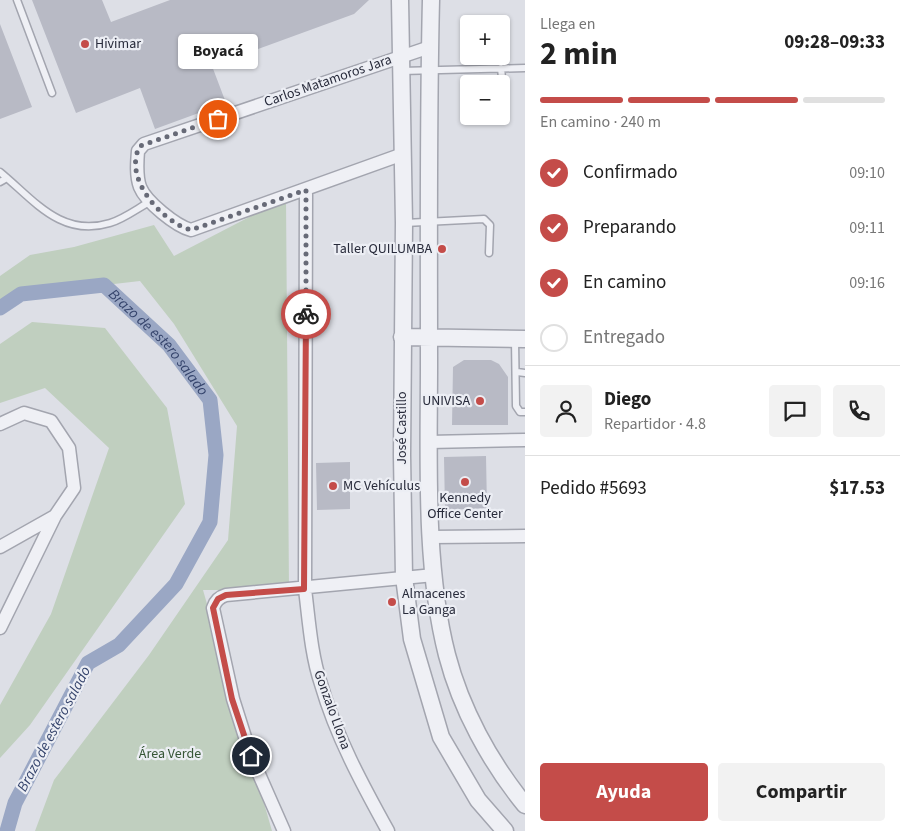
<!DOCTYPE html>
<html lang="es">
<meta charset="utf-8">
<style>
:root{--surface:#fff;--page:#f2f2f2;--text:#222;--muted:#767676;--line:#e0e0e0;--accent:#c44c49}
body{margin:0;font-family:"Source Sans 3",sans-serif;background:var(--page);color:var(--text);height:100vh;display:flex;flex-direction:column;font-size:19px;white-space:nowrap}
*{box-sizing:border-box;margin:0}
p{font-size:16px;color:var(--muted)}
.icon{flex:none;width:28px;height:28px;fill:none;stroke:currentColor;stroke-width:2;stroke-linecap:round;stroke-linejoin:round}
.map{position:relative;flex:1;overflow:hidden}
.drawer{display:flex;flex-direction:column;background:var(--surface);width:375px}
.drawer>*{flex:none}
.fabs{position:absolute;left:460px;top:15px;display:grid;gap:10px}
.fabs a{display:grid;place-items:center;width:50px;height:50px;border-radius:5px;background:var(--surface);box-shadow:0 1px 4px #0004;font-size:25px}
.pin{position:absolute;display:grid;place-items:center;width:42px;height:42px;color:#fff;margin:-21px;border:2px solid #fff;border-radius:50%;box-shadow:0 1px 5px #0007}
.courier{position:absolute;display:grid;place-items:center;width:50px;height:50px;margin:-25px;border:4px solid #c44c49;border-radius:50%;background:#fff;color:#222;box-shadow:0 1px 6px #0007}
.bubble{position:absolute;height:35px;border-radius:5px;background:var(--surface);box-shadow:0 1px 4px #0004;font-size:16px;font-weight:700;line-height:35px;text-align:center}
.overview em{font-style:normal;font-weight:700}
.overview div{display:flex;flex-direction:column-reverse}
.overview{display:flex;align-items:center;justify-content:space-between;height:85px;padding:0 15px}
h1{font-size:32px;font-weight:700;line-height:38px}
.bar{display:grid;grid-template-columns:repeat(4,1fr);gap:8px 5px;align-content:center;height:60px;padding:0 15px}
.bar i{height:6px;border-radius:4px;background:var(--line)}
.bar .selected{background:var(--accent)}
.bar p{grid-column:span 4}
.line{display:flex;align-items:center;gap:12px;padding:0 15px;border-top:1px solid var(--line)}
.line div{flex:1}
.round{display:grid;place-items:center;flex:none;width:52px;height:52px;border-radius:5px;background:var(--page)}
ol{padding:0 15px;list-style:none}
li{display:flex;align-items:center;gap:15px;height:55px}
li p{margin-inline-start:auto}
li .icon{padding:5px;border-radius:50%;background:var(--accent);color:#fff;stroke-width:4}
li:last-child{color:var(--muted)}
li i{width:28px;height:28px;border:2px solid var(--line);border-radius:50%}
.button{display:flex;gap:10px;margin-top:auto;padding:10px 15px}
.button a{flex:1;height:58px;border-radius:5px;background:var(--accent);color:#fff;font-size:20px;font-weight:700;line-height:58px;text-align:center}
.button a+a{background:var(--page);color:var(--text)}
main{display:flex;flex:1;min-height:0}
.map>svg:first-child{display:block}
.green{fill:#c0cfbf}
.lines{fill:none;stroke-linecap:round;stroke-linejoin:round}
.canal{stroke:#9aa7c4;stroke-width:15}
.building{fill:#b8bac5}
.service-casing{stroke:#a3a5af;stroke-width:9}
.minor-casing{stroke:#a3a5af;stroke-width:15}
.tertiary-casing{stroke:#a3a5af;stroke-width:19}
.service{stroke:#eff0f5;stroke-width:6}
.minor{stroke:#eff0f5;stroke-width:12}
.tertiary{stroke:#eff0f5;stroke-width:16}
.done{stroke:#676a77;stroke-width:5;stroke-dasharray:0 9}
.route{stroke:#c44c49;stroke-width:6}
.poi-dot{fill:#c44c49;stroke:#eceef4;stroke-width:2}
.labels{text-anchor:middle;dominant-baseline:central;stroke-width:4.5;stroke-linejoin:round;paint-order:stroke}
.poi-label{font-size:14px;fill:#282b3b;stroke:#eceef4;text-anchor:start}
.street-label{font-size:14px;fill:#282b3b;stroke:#eceef4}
.park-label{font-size:14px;fill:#365636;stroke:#eceef4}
.water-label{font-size:15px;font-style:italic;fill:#35446c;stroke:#eceef4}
</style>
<main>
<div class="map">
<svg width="525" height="831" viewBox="0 0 525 831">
<rect width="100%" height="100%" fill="#dddfe6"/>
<path class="green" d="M 286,198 L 289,590 L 203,590 L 272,831 L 35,831 L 54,780 L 149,655 L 228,540 L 237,426 L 174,324 L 140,281 L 10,296 L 0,304 L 0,276 L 30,255 L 74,247 L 154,225 L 174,256 Z
M 32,322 L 105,328 L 167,408 L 185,504 L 30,725 L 0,758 L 0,705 L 51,614 L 109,448 L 45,388 L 0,403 L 0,344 Z"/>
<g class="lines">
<path class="canal" id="s1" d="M 0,308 L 21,294 L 104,285 L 169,345 L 210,400 L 216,455 L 210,522 L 176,584 L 119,645 L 88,663 L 15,803 L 7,831"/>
</g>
<path class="building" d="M 32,0 L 102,0 L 111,22 L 170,0 L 369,0 L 354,14 L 212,66 L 226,103 L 155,129 L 140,88 L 76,113 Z
M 0,24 L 32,107 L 0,119 Z
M 464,360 L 491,360 L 499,364 L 508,377 L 508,425 L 452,425 L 453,367 Z
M 486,456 L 487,508 L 445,510 L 444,457 Z
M 350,462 L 350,509 L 317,510 L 316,463 Z"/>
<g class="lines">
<g class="service-casing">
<path id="service" d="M 17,0 L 52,93
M 501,68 L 505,108
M 401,71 L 525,68
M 0,172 C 34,200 61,238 110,223 C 124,219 138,208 151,201
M 0,182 L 7,178
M 405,223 L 484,219 L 490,225 L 489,253
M 515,340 L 516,406 L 520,412 L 525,412
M 517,372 L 525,373"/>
</g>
<g class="minor-casing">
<path id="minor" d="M 403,154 L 191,230 C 176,226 146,202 140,187 C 136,176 137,163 138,151 L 144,144 L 430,47
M 306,190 L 305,589 C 309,621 311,654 321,684 C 336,736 362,784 388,831
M 0,424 L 24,413 L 51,421 L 69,448 L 74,488 L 55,516 L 0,628
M 429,442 L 525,440
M 431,537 L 525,536
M 0,547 L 55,516
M 284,831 L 251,756 L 233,699 L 213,608 C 215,601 219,597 226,595 L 434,575"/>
</g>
<g class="tertiary-casing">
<path id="tertiary" d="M 400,0 L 404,223 L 402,455 L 404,577 L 412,639 L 441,737 L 478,800 L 505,831
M 431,0 C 428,122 429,244 429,365 C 429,457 424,566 447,655 C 461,709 490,762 525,805
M 402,337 L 525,339"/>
</g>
<use href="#service" class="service"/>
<use href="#minor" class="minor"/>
<use href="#tertiary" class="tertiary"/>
</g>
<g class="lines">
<path class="done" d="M 218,119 L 140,146 C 122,178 162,222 191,230 L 306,190 L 306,314"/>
<path class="route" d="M 251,756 L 232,699 L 213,608 L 218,599 L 226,595 L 304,589 L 306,314"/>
</g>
<g class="poi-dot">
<circle cx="85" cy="44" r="5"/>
<circle cx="442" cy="249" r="5"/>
<circle cx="480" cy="401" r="5"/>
<circle cx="465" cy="482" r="5"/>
<circle cx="333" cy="486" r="5"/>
<circle cx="392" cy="602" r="5"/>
</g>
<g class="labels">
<g class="poi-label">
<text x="95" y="44">Hivimar</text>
<text x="432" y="249" text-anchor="end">Taller QUILUMBA</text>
<text x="470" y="401" text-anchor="end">UNIVISA</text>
<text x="343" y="486">MC Vehículus</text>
<text x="465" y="498" text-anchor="middle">Kennedy<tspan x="465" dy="16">Office Center</tspan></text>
<text x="402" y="594">Almacenes<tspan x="402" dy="16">La Ganga</tspan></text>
</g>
<g class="street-label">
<text transform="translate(328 81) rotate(-19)">Carlos Matamoros Jara</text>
<text transform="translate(402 428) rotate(-90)">José Castillo</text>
<text transform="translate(332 710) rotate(70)">Gonzalo Llona</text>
</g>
<g class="park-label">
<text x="170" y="754">Área Verde</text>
</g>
<g class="water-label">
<text stroke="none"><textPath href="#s1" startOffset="188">Brazo de estero salado</textPath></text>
<text transform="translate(54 729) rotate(-62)">Brazo de estero salado</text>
</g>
</g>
</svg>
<div class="fabs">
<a>+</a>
<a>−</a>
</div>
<div class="pin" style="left:218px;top:119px;background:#ea580c"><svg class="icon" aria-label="bag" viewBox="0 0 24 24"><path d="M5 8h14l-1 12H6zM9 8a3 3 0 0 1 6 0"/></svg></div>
<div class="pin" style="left:251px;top:756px;background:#1f2937"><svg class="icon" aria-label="home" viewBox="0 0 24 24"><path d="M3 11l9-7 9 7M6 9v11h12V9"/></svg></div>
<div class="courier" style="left:306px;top:314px"><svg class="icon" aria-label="bike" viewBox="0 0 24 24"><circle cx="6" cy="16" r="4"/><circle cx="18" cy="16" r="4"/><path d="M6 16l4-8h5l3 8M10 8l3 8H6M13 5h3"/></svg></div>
<div class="bubble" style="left:178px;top:34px;width:80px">Boyacá</div>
</div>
<section class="drawer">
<div class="overview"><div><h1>2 min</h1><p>Llega en</p></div><em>09:28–09:33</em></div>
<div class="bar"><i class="selected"></i><i class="selected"></i><i class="selected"></i><i></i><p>En camino · 240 m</p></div>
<ol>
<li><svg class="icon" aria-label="check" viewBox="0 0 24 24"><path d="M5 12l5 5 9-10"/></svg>Confirmado<p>09:10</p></li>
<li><svg class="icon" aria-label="check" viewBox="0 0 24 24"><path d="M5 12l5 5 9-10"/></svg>Preparando<p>09:11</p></li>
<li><svg class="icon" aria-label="check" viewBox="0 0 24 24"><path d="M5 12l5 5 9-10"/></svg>En camino<p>09:16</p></li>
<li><i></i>Entregado</li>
</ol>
<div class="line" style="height:90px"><a class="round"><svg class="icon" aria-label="person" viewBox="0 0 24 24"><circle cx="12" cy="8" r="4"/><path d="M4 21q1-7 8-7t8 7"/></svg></a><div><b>Diego</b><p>Repartidor · 4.8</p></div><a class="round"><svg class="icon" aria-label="chat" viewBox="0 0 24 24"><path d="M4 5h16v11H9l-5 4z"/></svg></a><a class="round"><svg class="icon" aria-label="phone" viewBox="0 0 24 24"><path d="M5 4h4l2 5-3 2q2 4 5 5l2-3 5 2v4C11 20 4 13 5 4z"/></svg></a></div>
<div class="line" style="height:65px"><div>Pedido #5693</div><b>$17.53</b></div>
<div class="button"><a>Ayuda</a><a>Compartir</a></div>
</section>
</main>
